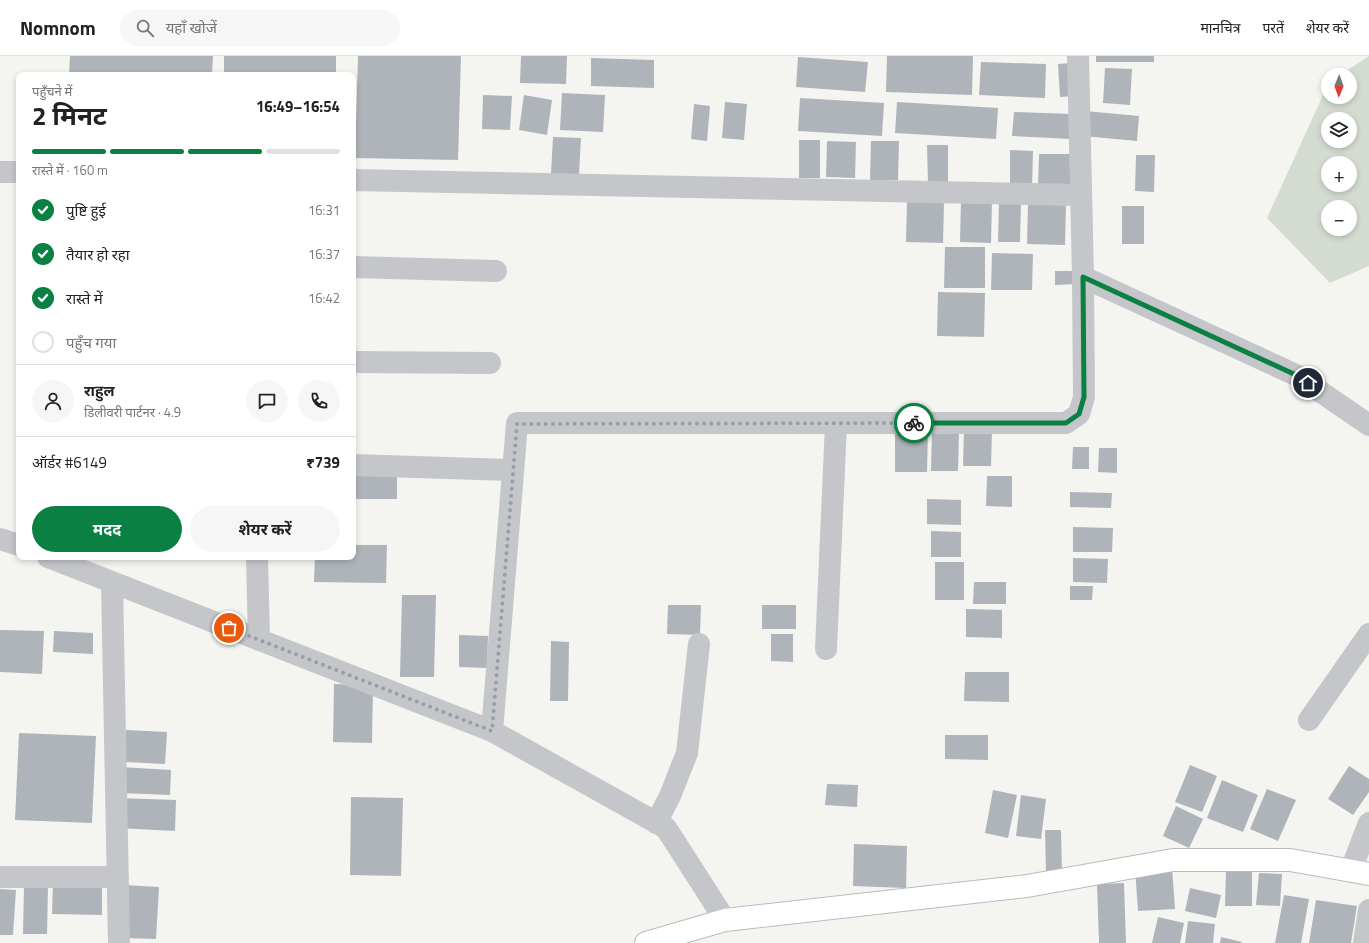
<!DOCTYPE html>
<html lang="hi">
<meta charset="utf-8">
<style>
:root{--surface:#fff;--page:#f6f6f6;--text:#222;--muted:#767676;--line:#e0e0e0;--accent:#0b8043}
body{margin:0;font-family:"Titillium Web","Noto Sans Devanagari",sans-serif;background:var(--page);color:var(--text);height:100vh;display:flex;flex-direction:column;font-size:15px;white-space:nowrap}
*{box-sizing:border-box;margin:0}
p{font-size:13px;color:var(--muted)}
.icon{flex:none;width:22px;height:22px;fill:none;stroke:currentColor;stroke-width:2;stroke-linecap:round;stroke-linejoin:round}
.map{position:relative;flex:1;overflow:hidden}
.panel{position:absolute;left:16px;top:16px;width:340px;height:488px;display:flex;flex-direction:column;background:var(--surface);border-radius:8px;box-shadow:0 2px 6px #0003}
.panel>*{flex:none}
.needle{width:26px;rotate:181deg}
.fabs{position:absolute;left:1321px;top:12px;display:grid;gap:8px}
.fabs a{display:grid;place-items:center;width:36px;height:36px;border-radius:50%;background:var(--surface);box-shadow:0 2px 6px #0003;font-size:20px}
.pin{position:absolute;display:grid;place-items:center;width:34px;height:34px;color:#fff;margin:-17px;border:2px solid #fff;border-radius:50%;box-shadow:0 1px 4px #0007}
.courier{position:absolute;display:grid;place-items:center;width:40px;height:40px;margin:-20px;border:3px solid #0b8043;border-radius:50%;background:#fff;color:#222;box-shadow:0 1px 5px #0007}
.headline em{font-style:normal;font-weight:700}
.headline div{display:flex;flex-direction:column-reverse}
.headline{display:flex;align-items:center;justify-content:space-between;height:68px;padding:0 16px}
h1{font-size:26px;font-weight:700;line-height:30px}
.bar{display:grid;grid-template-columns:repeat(4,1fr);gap:6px 4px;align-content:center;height:48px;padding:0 16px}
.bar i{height:5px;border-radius:3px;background:var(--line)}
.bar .on{background:var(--accent)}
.bar p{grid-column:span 4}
.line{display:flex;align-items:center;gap:10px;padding:0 16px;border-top:1px solid var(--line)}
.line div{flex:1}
.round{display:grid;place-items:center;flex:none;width:42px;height:42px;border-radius:21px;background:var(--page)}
ol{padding:0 16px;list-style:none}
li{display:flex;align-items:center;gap:12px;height:44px}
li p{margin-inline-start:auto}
li .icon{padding:4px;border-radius:50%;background:var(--accent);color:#fff;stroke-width:4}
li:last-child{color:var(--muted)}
li i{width:22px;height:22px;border:2px solid var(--line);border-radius:50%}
.primary-button{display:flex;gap:8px;margin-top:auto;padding:8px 16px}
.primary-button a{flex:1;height:46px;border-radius:24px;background:var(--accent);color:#fff;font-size:16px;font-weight:700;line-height:46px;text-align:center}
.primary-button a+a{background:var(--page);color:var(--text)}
header{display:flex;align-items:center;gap:24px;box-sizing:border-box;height:56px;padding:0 20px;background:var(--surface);border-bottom:1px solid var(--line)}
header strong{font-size:19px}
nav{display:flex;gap:22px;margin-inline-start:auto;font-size:14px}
.search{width:280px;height:36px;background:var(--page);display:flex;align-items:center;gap:10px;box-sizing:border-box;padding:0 14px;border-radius:22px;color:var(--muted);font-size:15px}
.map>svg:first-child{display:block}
.green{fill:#d4dcd1;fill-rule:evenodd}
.building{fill:#afb4bb}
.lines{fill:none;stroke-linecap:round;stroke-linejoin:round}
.secondary-casing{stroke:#b8bbc0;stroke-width:24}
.street{stroke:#c4c6ca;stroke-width:22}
.secondary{stroke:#fff;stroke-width:22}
.done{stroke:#959fa9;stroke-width:4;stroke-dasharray:0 7.2}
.route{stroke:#0b8043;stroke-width:5}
</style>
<header>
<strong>Nomnom</strong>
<div class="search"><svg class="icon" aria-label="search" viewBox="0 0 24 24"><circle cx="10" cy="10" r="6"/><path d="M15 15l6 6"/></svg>यहाँ खोजें</div>
<nav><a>मानचित्र</a><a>परतें</a><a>शेयर करें</a></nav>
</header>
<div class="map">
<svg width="1369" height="887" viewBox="0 0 1369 887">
<rect width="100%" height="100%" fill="#f4f5f0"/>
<path class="green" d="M 1369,0 L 1369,210 L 1330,227 L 1267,162 L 1328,28 L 1328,41 L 1350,41 L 1350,19 L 1340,19 ZM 1328,63 L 1350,63 L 1350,85 L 1328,85 ZM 1328,107 L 1350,107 L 1350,129 L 1328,129 ZM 1328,151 L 1350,151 L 1350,173 L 1328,173 Z"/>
<path class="building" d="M 70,0 L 213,0 L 212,19 L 69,19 Z
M 224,0 L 336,0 L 336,19 L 224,19 Z
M 358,0 L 461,0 L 458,104 L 355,102 Z
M 521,0 L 567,0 L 566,28 L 520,27 Z
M 887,0 L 973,0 L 972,39 L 886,36 Z
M 1096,0 L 1154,0 L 1154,6 L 1096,6 Z
M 798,1 L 868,6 L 865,36 L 796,31 Z
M 591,2 L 654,4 L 654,32 L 591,30 Z
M 981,6 L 1046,8 L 1045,42 L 979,39 Z
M 1071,7 L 1074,40 L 1060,41 L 1058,8 Z
M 1105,12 L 1132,13 L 1130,49 L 1103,47 Z
M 562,37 L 605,39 L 603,76 L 560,74 Z
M 483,39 L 512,40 L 510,74 L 482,73 Z
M 524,39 L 552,44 L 547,79 L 519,74 Z
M 800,42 L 884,47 L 882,80 L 798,75 Z
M 725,46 L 747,48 L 744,84 L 722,82 Z
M 897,46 L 998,52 L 996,83 L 895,77 Z
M 694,48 L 710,50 L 707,85 L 691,83 Z
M 1085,55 L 1139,60 L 1137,85 L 1083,80 Z
M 1014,56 L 1072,58 L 1071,83 L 1012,80 Z
M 553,81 L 581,82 L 579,119 L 551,118 Z
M 799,84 L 820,84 L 820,122 L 799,122 Z
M 827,85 L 856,86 L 855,122 L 826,121 Z
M 871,85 L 899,85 L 898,124 L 870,124 Z
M 927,89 L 948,89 L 948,127 L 928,127 Z
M 1010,94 L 1033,95 L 1032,132 L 1010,132 Z
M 1039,98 L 1072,98 L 1072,131 L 1038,131 Z
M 1136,99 L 1155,99 L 1154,136 L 1135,135 Z
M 999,144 L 1021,145 L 1020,186 L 998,186 Z
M 907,145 L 944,146 L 943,187 L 906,186 Z
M 961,145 L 992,145 L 991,187 L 960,186 Z
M 1028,148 L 1066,149 L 1065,189 L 1027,188 Z
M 1122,150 L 1144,150 L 1144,188 L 1122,188 Z
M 945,191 L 985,191 L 985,232 L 944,232 Z
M 992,197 L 1033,198 L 1032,234 L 991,234 Z
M 1055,215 L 1080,215 L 1080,228 L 1055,229 Z
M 938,236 L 985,237 L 984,281 L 937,280 Z
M 964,374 L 992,374 L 991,410 L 963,410 Z
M 932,375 L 959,376 L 958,415 L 931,415 Z
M 895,376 L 928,376 L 927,416 L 895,416 Z
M 1073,391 L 1089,391 L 1089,413 L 1072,413 Z
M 1099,392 L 1117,392 L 1117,417 L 1098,416 Z
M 353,417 L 397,418 L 397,443 L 353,443 Z
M 987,420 L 1012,420 L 1012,451 L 986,450 Z
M 1070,436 L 1112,437 L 1111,452 L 1070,451 Z
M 927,443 L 961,444 L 961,469 L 927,468 Z
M 1073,471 L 1113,472 L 1112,496 L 1073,496 Z
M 931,475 L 961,476 L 961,501 L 931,501 Z
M 353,489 L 387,489 L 386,527 L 314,526 L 315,501 L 353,501 Z
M 1073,502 L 1108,503 L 1107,527 L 1073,526 Z
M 935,506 L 964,506 L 964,544 L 935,544 Z
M 974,526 L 1006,526 L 1006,548 L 973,548 Z
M 1070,530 L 1093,530 L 1092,544 L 1070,544 Z
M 402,539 L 436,539 L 434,621 L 400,621 Z
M 668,549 L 701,549 L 700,579 L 667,578 Z
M 762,549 L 796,549 L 796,573 L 762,573 Z
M 966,553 L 1002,554 L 1002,582 L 966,581 Z
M 0,574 L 44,575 L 42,618 L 0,616 Z
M 54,575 L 93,577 L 93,598 L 53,596 Z
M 771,578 L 793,578 L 793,606 L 771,605 Z
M 459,579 L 488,580 L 487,612 L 459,611 Z
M 551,585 L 569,586 L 568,645 L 550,645 Z
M 965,616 L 1009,616 L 1009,646 L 964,645 Z
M 334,628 L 373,629 L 372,687 L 333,686 Z
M 126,674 L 167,676 L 165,708 L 125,706 Z
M 19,677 L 96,680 L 92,767 L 15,764 Z
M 945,679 L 988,679 L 988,704 L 945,703 Z
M 1190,709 L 1217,720 L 1202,756 L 1175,746 Z
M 1349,710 L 1369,723 L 1369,736 L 1353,759 L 1328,743 Z
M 121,711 L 171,714 L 170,739 L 120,737 Z
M 1222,724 L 1258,739 L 1243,776 L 1207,762 Z
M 827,728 L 858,729 L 857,751 L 825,749 Z
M 1267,733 L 1296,744 L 1278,785 L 1250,773 Z
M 993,734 L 1017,739 L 1008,782 L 985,777 Z
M 1021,739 L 1046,743 L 1041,783 L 1016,780 Z
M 351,741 L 403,742 L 401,820 L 350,819 Z
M 119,742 L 176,744 L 175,775 L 117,772 Z
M 1176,750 L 1203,763 L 1189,792 L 1163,780 Z
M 1045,774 L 1061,774 L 1062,816 L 1046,817 Z
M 854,788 L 907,790 L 906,832 L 853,830 Z
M 1172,811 L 1175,853 L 1138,855 L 1135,813 Z
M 1226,813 L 1252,814 L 1252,850 L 1225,850 Z
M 1259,817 L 1282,818 L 1280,850 L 1256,849 Z
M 53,826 L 102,827 L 102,859 L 52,858 Z
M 1124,827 L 1126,887 L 1099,887 L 1097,828 Z
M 24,829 L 48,830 L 47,878 L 23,878 Z
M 125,829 L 159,831 L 156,883 L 123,882 Z
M 1190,832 L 1221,839 L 1216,862 L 1185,855 Z
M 0,833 L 16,834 L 13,879 L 0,879 Z
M 1284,839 L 1309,843 L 1301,887 L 1275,887 Z
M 1316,844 L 1357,850 L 1351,887 L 1309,887 Z
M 1158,861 L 1184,867 L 1180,887 L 1152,887 Z
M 1188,865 L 1215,868 L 1213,887 L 1185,887 Z
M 1221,881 L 1242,886 L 1242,887 L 1220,887 Z"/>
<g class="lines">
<g class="secondary-casing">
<path id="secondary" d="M 646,887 L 725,864 L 1027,830 L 1173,804 L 1290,804 L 1369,818"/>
</g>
<path class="street" d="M 0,116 L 19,116
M 353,124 L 1081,139
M 353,211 L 496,215
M 1083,221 L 1296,319 L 1369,369
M 353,306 L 490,307
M 353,409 L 513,414
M 0,483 L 19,489
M 48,501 L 492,675 L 666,772 L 725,864
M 257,501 L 259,584
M 112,526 L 119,887
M 826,593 L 836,368
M 1309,664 L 1369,578
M 492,675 L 517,367 L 1066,367 L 1079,358 L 1084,341 L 1083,221 L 1078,0
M 656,767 L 670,740 L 687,697 L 699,588
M 1351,814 L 1369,767
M 0,821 L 118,821
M 1364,887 L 1369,854"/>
<use href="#secondary" class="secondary"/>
</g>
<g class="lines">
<path class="done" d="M 229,572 L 492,675 L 517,368 L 914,367"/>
<path class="route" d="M 914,367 L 1066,367 L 1079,358 L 1084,341 L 1083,221 L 1296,319 L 1308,327"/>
</g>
</svg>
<div class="fabs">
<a><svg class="needle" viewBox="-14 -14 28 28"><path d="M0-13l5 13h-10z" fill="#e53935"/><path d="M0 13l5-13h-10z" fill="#767676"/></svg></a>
<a><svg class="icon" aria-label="layers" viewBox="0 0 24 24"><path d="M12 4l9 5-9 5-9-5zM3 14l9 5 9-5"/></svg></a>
<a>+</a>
<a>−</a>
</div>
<div class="pin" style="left:229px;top:572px;background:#ea580c"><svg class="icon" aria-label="bag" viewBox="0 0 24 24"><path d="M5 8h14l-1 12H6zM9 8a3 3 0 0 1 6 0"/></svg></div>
<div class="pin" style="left:1308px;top:327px;background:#1f2937"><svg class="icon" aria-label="home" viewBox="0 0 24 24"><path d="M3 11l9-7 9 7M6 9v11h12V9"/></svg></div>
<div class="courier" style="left:914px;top:367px"><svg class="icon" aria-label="bike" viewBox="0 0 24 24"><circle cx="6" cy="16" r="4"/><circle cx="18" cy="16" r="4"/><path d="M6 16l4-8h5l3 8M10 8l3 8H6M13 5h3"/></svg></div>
<section class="panel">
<div class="headline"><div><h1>2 मिनट</h1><p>पहुँचने में</p></div><em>16:49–16:54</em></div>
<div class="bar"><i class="on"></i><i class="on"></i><i class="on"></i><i></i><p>रास्ते में · 160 m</p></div>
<ol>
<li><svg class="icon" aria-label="check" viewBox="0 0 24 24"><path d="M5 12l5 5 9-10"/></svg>पुष्टि हुई<p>16:31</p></li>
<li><svg class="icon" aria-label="check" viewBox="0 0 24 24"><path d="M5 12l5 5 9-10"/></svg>तैयार हो रहा<p>16:37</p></li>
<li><svg class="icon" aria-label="check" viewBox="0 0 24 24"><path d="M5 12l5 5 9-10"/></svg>रास्ते में<p>16:42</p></li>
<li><i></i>पहुँच गया</li>
</ol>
<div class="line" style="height:72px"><a class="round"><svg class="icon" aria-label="person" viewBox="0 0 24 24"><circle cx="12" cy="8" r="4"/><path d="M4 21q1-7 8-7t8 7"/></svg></a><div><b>राहुल</b><p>डिलीवरी पार्टनर · 4.9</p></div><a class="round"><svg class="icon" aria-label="chat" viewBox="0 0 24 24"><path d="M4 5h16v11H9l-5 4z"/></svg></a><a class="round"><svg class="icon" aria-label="phone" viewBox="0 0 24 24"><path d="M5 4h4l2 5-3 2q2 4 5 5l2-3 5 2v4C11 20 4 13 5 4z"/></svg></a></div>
<div class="line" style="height:52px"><div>ऑर्डर #6149</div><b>₹739</b></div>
<div class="primary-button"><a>मदद</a><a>शेयर करें</a></div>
</section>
</div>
